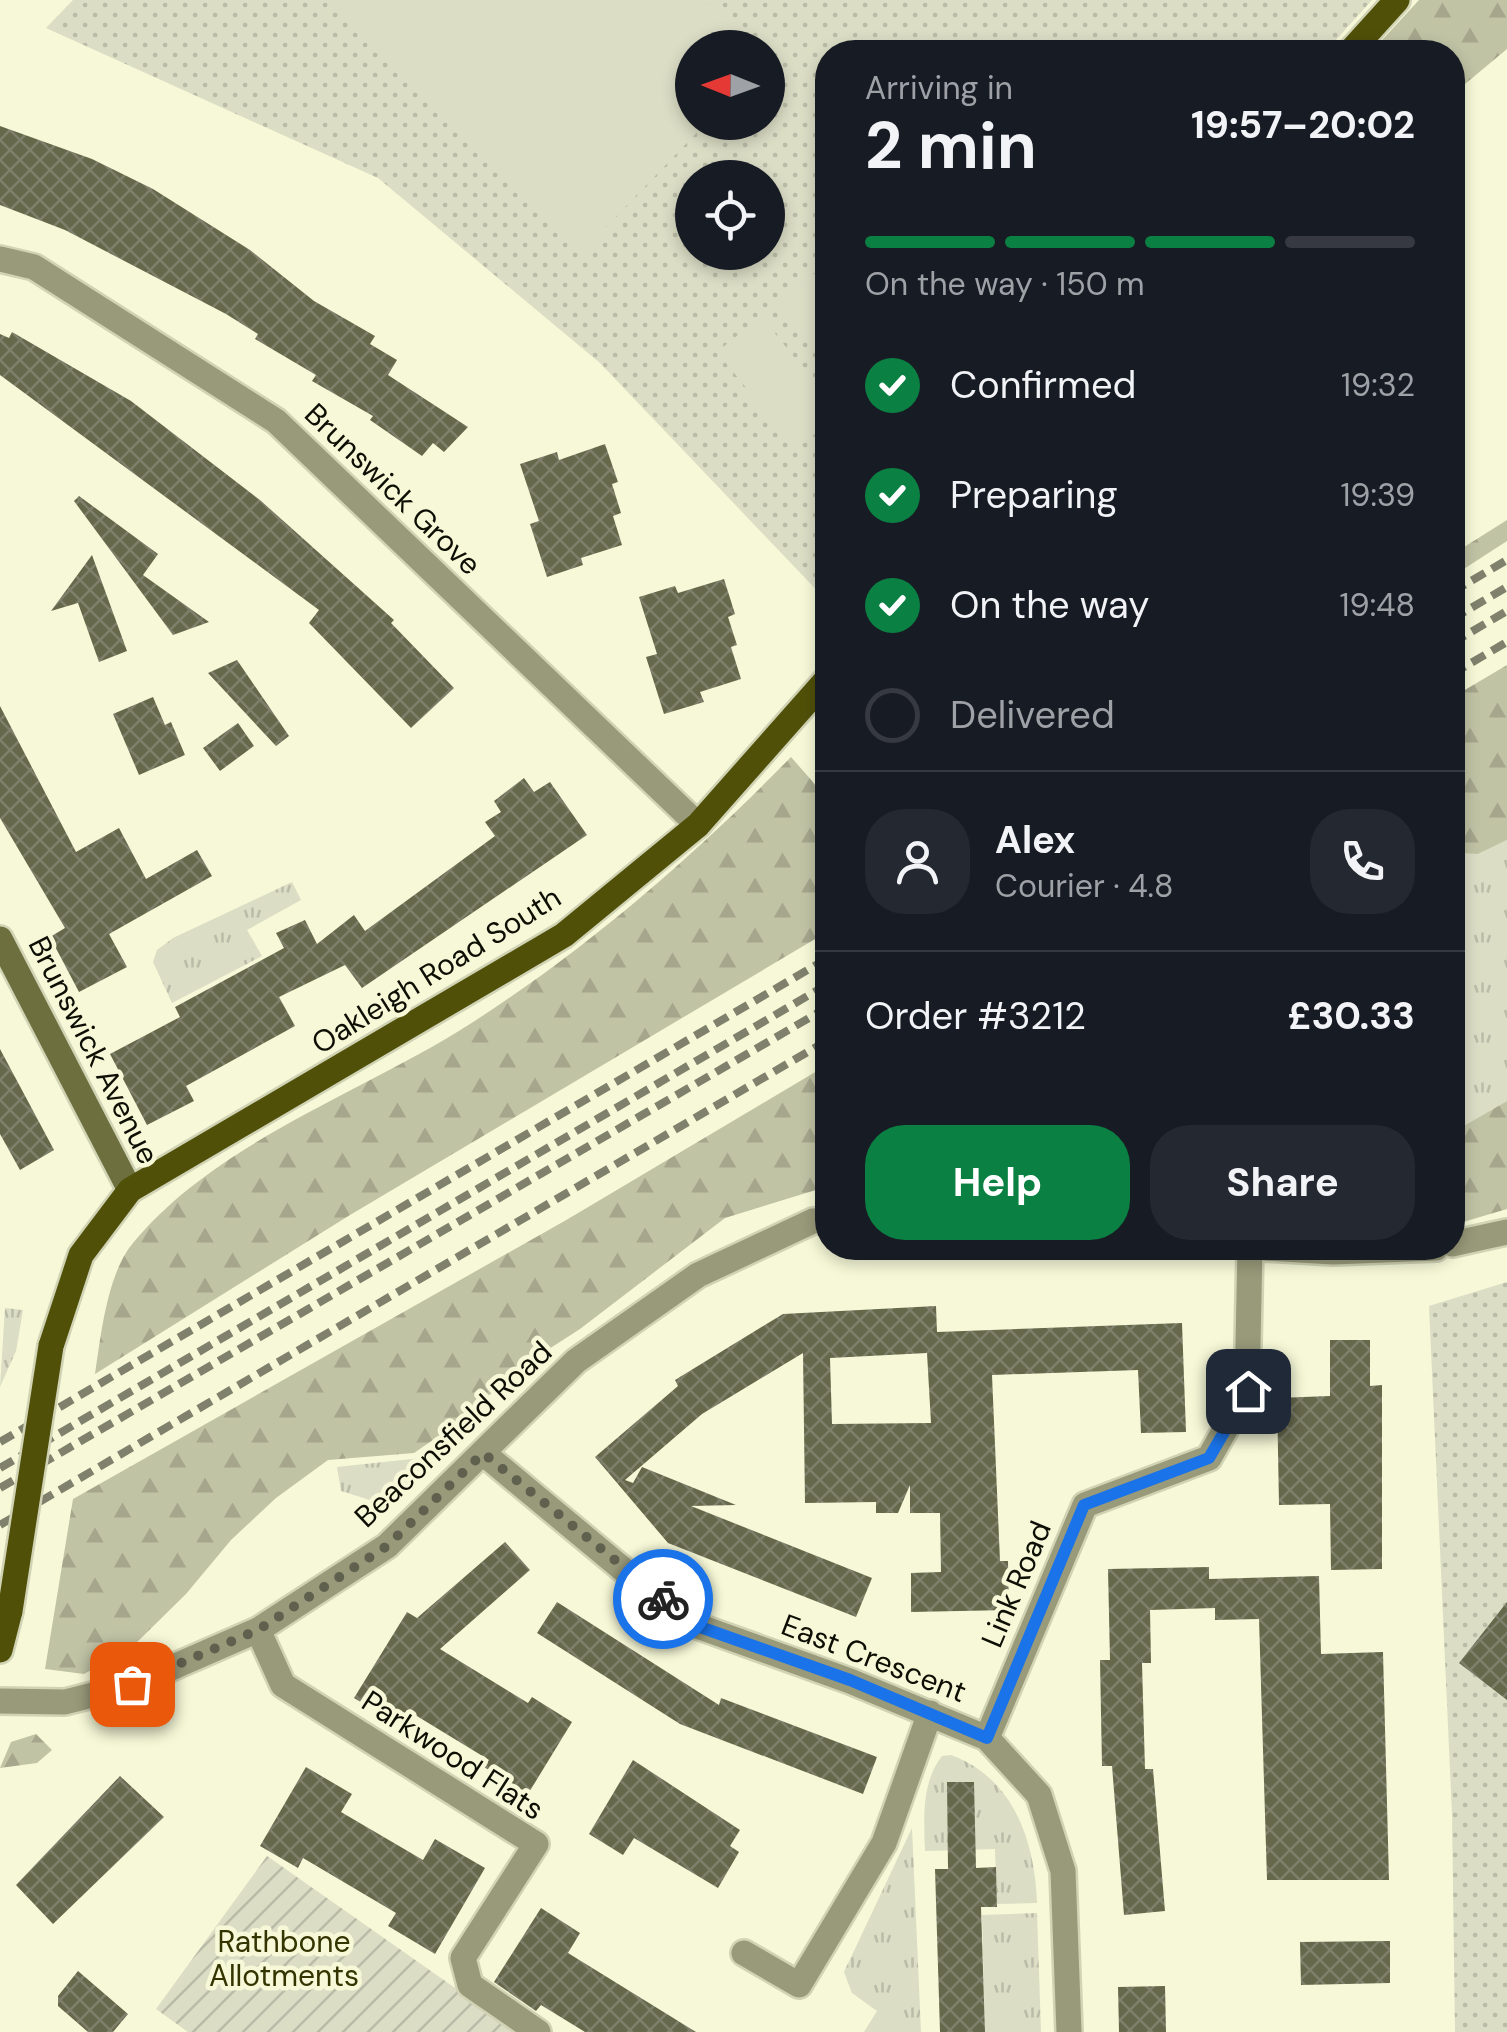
<!DOCTYPE html>
<meta charset="utf-8">
<style>
:root{--surface:#171b24;--page:#242831;--text:#f1f3f6;--muted:#9ea1a6;--line:#363941;--accent:#0b8043}
body{margin:0;font-family:"DM Sans",sans-serif;background:var(--page);color:var(--text);height:100vh;display:flex;flex-direction:column;font-size:38px;white-space:nowrap}
*{box-sizing:border-box;margin:0}
p{font-size:32px;color:var(--muted)}
.icon{flex:none;width:55px;height:55px;fill:none;stroke:currentColor;stroke-width:2;stroke-linecap:round;stroke-linejoin:round}
.map{position:relative;flex:1;overflow:hidden}
.sheet{position:absolute;left:815px;top:40px;width:650px;height:1220px;display:flex;flex-direction:column;background:var(--surface);border-radius:40px;box-shadow:0 5px 15px #0003}
.sheet>*{flex:none}
.needle{width:65px;rotate:271deg}
.tools{position:absolute;left:675px;top:30px;display:grid;gap:20px}
.tools a{display:grid;place-items:center;width:110px;height:110px;border-radius:50%;background:var(--surface);box-shadow:0 5px 15px #0003;font-size:50px}
.pin{position:absolute;display:grid;place-items:center;width:85px;height:85px;color:#fff;margin:-42px;border-radius:20px;box-shadow:0 5px 15px #0006}
.courier{position:absolute;display:grid;place-items:center;width:100px;height:100px;margin:-50px;border:8px solid #1a73e8;border-radius:50%;background:#fff;color:#222;box-shadow:0 2px 12px #0007}
.summary em{font-style:normal;font-weight:700}
.summary div{display:flex;flex-direction:column-reverse}
.summary{display:flex;align-items:center;justify-content:space-between;height:170px;padding:0 50px}
h1{font-size:65px;font-weight:700;line-height:75px}
.bar{display:grid;grid-template-columns:repeat(4,1fr);gap:15px 10px;align-content:center;height:120px;padding:0 50px}
.bar i{height:12px;border-radius:8px;background:var(--line)}
.bar .active{background:var(--accent)}
.bar p{grid-column:span 4}
.line{display:flex;align-items:center;gap:25px;padding:0 50px;border-top:2px solid var(--line)}
.line div{flex:1}
.round{display:grid;place-items:center;flex:none;width:105px;height:105px;border-radius:40px;background:var(--page)}
ol{padding:0 50px;list-style:none}
li{display:flex;align-items:center;gap:30px;height:110px}
li p{margin-inline-start:auto}
li .icon{padding:10px;border-radius:50%;background:var(--accent);color:#fff;stroke-width:4}
li:last-child{color:var(--muted)}
li i{width:55px;height:55px;border:5px solid var(--line);border-radius:50%}
.button{display:flex;gap:20px;margin-top:auto;padding:20px 50px}
.button a{flex:1;height:115px;border-radius:40px;background:var(--accent);color:#fff;font-size:40px;font-weight:700;line-height:115px;text-align:center}
.button a+a{background:var(--page);color:var(--text)}
.map>svg:first-child{display:block}
.grass{fill:url(#grass-tufts)}
.forest{fill:url(#forest-firs)}
.park{fill:url(#park-dots);fill-rule:evenodd}
.garden{fill:url(#garden-furrows)}
.pitch{fill:#dbddc5}
.building{fill:url(#building-cross-hatch);fill-rule:evenodd}
.lines{fill:none;stroke-linecap:round;stroke-linejoin:round}
.street-casing{stroke:#d1d3b5;stroke-width:30}
.secondary-casing{stroke:#d1d3b5;stroke-width:30}
.primary-casing{stroke:#d1d3b5;stroke-width:30}
.street{stroke:#999a7a;stroke-width:25}
.secondary{stroke:#6d6f3e;stroke-width:25}
.primary{stroke:#505009;stroke-width:25}
.rail{stroke:#7f816c;stroke-width:8;stroke-dasharray:15 8;stroke-linecap:butt}
.primary-bridge-casing{stroke:#d1d3b5;stroke-width:30;stroke-linecap:butt}
.primary-bridge{stroke:#505009;stroke-width:25}
.done{stroke:#5f604e;stroke-width:10;stroke-dasharray:0 18}
.route{stroke:#1a73e8;stroke-width:12}
.labels{text-anchor:middle;dominant-baseline:central;stroke-width:9;stroke-linejoin:round;paint-order:stroke}
.street-label{font-size:30px;fill:#0d0e04;stroke:#f6f8d7}
.park-label{font-size:30px;fill:#343400;stroke:#f6f8d7}
</style>
<div class="map">
<svg width="1507" height="2032" viewBox="0 0 1507 2032">
<defs>
<pattern id="grass-tufts" width="24" height="20" patternUnits="userSpaceOnUse" patternTransform="scale(2.5)"><rect width="24" height="20" fill="#dbddc5"/><path d="M3 7l-1-3M5 7V3M7 7l1-3M15 17l-1-3M17 17v-4M19 17l1-3" fill="none" stroke="#bbbca8"/></pattern>
<pattern id="forest-firs" width="22" height="20" patternUnits="userSpaceOnUse" patternTransform="scale(2.5)"><rect width="22" height="20" fill="#c1c3a5"/><path d="M5 1l3.5 6h-7zM16 11l3.5 6h-7z" fill="#a5a68c"/></pattern>
<pattern id="park-dots" width="8" height="8" patternUnits="userSpaceOnUse" patternTransform="scale(2.5)"><rect width="8" height="8" fill="#dbddc5"/><path d="M2 2h.1M6 6h.1" fill="none" stroke="#bbbca8" stroke-width="1.8" stroke-linecap="round"/></pattern>
<pattern id="garden-furrows" width="10" height="10" patternUnits="userSpaceOnUse" patternTransform="scale(2.5)"><rect width="10" height="10" fill="#dbddc5"/><path d="M-1 1l2-2M0 10L10 0M9 11l2-2" fill="none" stroke="#bbbca8"/></pattern>
<pattern id="building-cross-hatch" width="8" height="8" patternUnits="userSpaceOnUse" patternTransform="scale(2.5)"><rect width="8" height="8" fill="#66684c"/><path d="M0 0l8 8M0 8l8-8" fill="none" stroke="#7e806b"/></pattern>
</defs>
<rect width="100%" height="100%" fill="#f6f8d7"/>
<path class="grass" d="M 1507,840 L 1507,1101 L 1453,1132 L 1452,853 L 1478,854 Z
M 292,882 L 301,900 L 247,930 L 262,956 L 172,1003 L 153,962 L 157,950 L 173,938 Z
M 5,1308 L 23,1310 L 16,1351 L 0,1387 Z
M 421,1458 L 428,1473 L 383,1517 L 370,1500 L 341,1491 L 337,1467 Z
M 951,1755 C 1014,1778 1035,1842 1037,1903 L 997,1904 L 995,1849 L 925,1851 C 924,1819 921,1783 942,1756 Z
M 912,1828 L 921,2032 L 864,2032 L 877,2011 L 852,1993 L 844,1972 Z
M 1037,1913 L 1041,2032 L 985,2032 L 982,1915 Z"/>
<path class="forest" d="M 1419,0 L 1507,0 L 1507,49 L 1453,94 L 1452,52 L 1371,52 Z
M 1507,520 L 1507,541 L 1453,576 L 1453,554 Z
M 1507,665 L 1507,840 L 1478,854 L 1453,853 L 1453,697 Z
M 791,757 L 827,798 L 827,932 L 350,1215 L 95,1374 C 101,1335 107,1274 133,1243 C 216,1142 362,1093 470,1024 C 588,948 693,857 791,757 Z
M 827,1065 L 827,1167 L 816,1190 L 725,1218 L 580,1329 L 521,1367 L 459,1422 L 414,1453 L 328,1460 L 276,1498 L 231,1540 L 186,1594 L 130,1649 L 84,1674 L 45,1669 L 73,1499 L 568,1219 Z
M 1507,1101 L 1507,1209 L 1453,1225 L 1453,1132 Z
M 36,1734 L 52,1750 L 37,1763 L 0,1768 L 11,1742 Z"/>
<path class="park" d="M 73,0 L 1372,0 L 1325,52 L 828,52 L 827,601 L 600,363 L 378,178 L 46,28 ZM 692,48 L 768,48 L 768,122 L 692,122 ZM 692,178 L 768,178 L 768,252 L 692,252 Z
M 1507,1282 L 1507,2032 L 1455,2032 L 1452,1814 L 1429,1306 Z"/>
<path class="garden" d="M 267,1856 L 518,2032 L 188,2032 L 156,2009 Z"/>
<path class="pitch" d="M 326,0 L 703,0 L 752,47 L 692,48 L 692,122 L 706,123 L 584,250 Z
M 824,266 L 828,270 L 827,364 L 779,302 Z
M 761,316 L 827,398 L 827,424 L 796,449 L 717,352 Z"/>
<path class="building" d="M 0,126 L 92,159 L 153,189 L 250,250 L 314,301 L 375,336 L 370,344 L 397,360 L 388,375 L 468,427 L 444,452 L 433,443 L 422,456 L 370,420 L 373,416 L 312,381 L 316,375 L 255,339 L 258,334 L 226,314 L 65,230 L 0,205 Z
M 12,332 L 131,401 L 260,500 L 394,620 L 391,623 L 454,688 L 411,728 L 309,623 L 319,610 L 0,375 L 0,334 L 9,338 Z
M 605,444 L 618,482 L 612,484 L 621,513 L 613,516 L 622,545 L 581,558 L 583,565 L 547,577 L 530,524 L 539,521 L 520,464 L 557,452 L 559,460 Z
M 79,496 L 158,554 L 143,575 L 209,622 L 173,635 L 74,501 Z
M 92,555 L 127,651 L 99,662 L 78,603 L 51,611 Z
M 724,579 L 735,614 L 728,617 L 737,645 L 731,647 L 741,679 L 700,692 L 704,702 L 664,714 L 646,657 L 657,654 L 639,597 L 675,586 L 678,593 Z
M 237,660 L 289,736 L 276,746 L 208,673 Z
M 153,697 L 165,725 L 171,722 L 185,755 L 139,775 L 113,714 Z
M 0,706 L 76,852 L 119,828 L 146,879 L 197,850 L 212,876 L 109,934 L 127,967 L 79,992 L 50,937 L 65,928 L 0,818 Z
M 238,723 L 254,746 L 220,771 L 203,748 Z
M 524,778 L 534,792 L 550,782 L 587,835 L 362,988 L 345,965 L 279,997 L 295,1026 L 186,1086 L 194,1101 L 147,1125 L 110,1054 L 180,1017 L 175,1007 L 284,948 L 276,933 L 305,920 L 317,944 L 354,915 L 365,931 L 495,836 L 485,822 L 501,812 L 494,801 Z
M 0,1049 L 54,1150 L 20,1170 L 0,1134 Z
M 936,1306 L 937,1332 L 1182,1323 L 1186,1432 L 1141,1433 L 1138,1370 L 992,1375 L 1000,1561 L 1008,1561 L 1009,1610 L 911,1612 L 911,1573 L 941,1572 L 940,1513 L 910,1513 L 910,1485 L 898,1513 L 876,1513 L 876,1502 L 805,1503 L 803,1353 L 702,1414 L 625,1480 L 633,1483 L 642,1467 L 736,1505 L 691,1506 L 872,1578 L 856,1617 L 668,1543 L 595,1457 L 678,1386 L 675,1380 L 783,1314 ZM 927,1353 L 931,1423 L 832,1424 L 830,1358 Z
M 1330,1340 L 1370,1340 L 1370,1386 L 1382,1385 L 1382,1569 L 1331,1570 L 1330,1504 L 1279,1505 L 1277,1398 L 1330,1396 Z
M 505,1542 L 530,1570 L 440,1649 L 528,1703 L 532,1697 L 572,1722 L 528,1794 L 484,1767 L 489,1760 L 407,1710 L 397,1724 L 354,1698 L 407,1612 L 417,1618 Z
M 1209,1567 L 1209,1579 L 1319,1576 L 1321,1654 L 1383,1652 L 1389,1880 L 1267,1880 L 1259,1619 L 1215,1620 L 1215,1608 L 1150,1610 L 1151,1663 L 1142,1663 L 1145,1769 L 1153,1769 L 1165,1911 L 1124,1915 L 1112,1766 L 1102,1766 L 1100,1660 L 1110,1660 L 1108,1569 Z
M 557,1602 L 719,1705 L 721,1698 L 877,1757 L 863,1794 L 680,1724 L 537,1633 Z
M 1507,1602 L 1507,1700 L 1459,1663 Z
M 633,1760 L 740,1830 L 730,1846 L 739,1852 L 718,1888 L 634,1838 L 623,1855 L 589,1834 Z
M 306,1767 L 352,1794 L 341,1812 L 423,1860 L 435,1839 L 485,1868 L 435,1954 L 388,1926 L 396,1913 L 303,1858 L 298,1868 L 260,1846 Z
M 120,1776 L 164,1817 L 53,1924 L 16,1885 Z
M 947,1782 L 974,1782 L 976,1868 L 996,1867 L 997,1907 L 981,1907 L 985,2032 L 940,2032 L 935,1869 L 948,1869 Z
M 541,1908 L 580,1933 L 568,1953 L 696,2032 L 585,2032 L 541,2005 L 536,2011 L 494,1982 Z
M 1390,1941 L 1390,1983 L 1301,1985 L 1300,1942 Z
M 78,1971 L 128,2014 L 113,2032 L 88,2032 L 58,2006 L 58,1996 Z
M 1165,1986 L 1166,2032 L 1119,2032 L 1118,1987 Z"/>
<g class="lines">
<g class="street-casing">
<path id="street" d="M 0,259 L 34,267 L 276,421 L 698,825
M 1452,1244 L 1507,1232
M 1265,1248 L 1333,1252 L 1436,1248
M 483,1453 L 625,1571 L 700,1627 L 850,1681 L 987,1738 L 1039,1795 L 1063,1871 L 1069,2032
M 258,1630 L 283,1685 L 536,1844 L 463,1958 L 470,1985 L 538,2032
M 0,1701 L 65,1702 L 132,1685 L 258,1630 L 387,1546 L 576,1361 L 698,1275 L 813,1221 L 828,1220
M 987,1738 L 1085,1505 L 1209,1458 L 1247,1391 L 1250,1248
M 744,1953 L 799,1985 L 884,1843 L 930,1713"/>
</g>
<g class="secondary-casing">
<path id="secondary" d="M 0,939 L 130,1190"/>
</g>
<g class="primary-casing">
<path id="primary" d="M 1350,52 L 1397,0
M 51,1346 L 81,1255 L 130,1190 L 564,935 L 698,825 L 828,678
M 0,1650 L 10,1611"/>
</g>
<use href="#street" class="street"/>
<use href="#secondary" class="secondary"/>
<use href="#primary" class="primary"/>
<path class="rail" d="M 1452,592 L 1507,560
M 1452,619 L 1507,587
M 1452,643 L 1507,611
M 1452,674 L 1507,642
M 0,1442 L 828,958
M 0,1468 L 828,984
M 0,1488 L 828,1007
M 0,1525 L 828,1040"/>
<g class="primary-bridge-casing">
<path id="primary-bridge" d="M 10,1611 L 51,1346"/>
</g>
<use href="#primary-bridge" class="primary-bridge"/>
</g>
<g class="lines">
<path class="done" d="M 132,1684 L 258,1630 L 387,1546 L 483,1453 L 663,1599"/>
<path class="route" d="M 663,1599 L 700,1627 L 850,1680 L 987,1738 L 1084,1505 L 1209,1458 L 1248,1391"/>
</g>
<g class="labels">
<g class="street-label">
<text transform="translate(393 489) rotate(44)">Brunswick Grove</text>
<text transform="translate(436 970) rotate(-32)">Oakleigh Road South</text>
<text transform="translate(94 1050) rotate(63)">Brunswick Avenue</text>
<text transform="translate(453 1434) rotate(-43)">Beaconsfield Road</text>
<text transform="translate(1016 1584) rotate(-67)">Link Road</text>
<text transform="translate(874 1658) rotate(21)">East Crescent</text>
<text transform="translate(453 1755) rotate(33)">Parkwood Flats</text>
</g>
<g class="park-label">
<text x="284" y="1941">Rathbone<tspan x="284" dy="34">Allotments</tspan></text>
</g>
</g>
</svg>
<div class="tools">
<a><svg class="needle" viewBox="-14 -14 28 28"><path d="M0-13l5 13h-10z" fill="#e53935"/><path d="M0 13l5-13h-10z" fill="#9ea1a6"/></svg></a>
<a><svg class="icon" aria-label="locate" viewBox="0 0 24 24"><circle cx="12" cy="12" r="6"/><path d="M12 2v4M12 18v4M2 12h4M18 12h4"/></svg></a>
</div>
<div class="pin" style="left:132px;top:1684px;background:#ea580c"><svg class="icon" aria-label="bag" viewBox="0 0 24 24"><path d="M5 8h14l-1 12H6zM9 8a3 3 0 0 1 6 0"/></svg></div>
<div class="pin" style="left:1248px;top:1391px;background:#1f2937"><svg class="icon" aria-label="home" viewBox="0 0 24 24"><path d="M3 11l9-7 9 7M6 9v11h12V9"/></svg></div>
<div class="courier" style="left:663px;top:1599px"><svg class="icon" aria-label="bike" viewBox="0 0 24 24"><circle cx="6" cy="16" r="4"/><circle cx="18" cy="16" r="4"/><path d="M6 16l4-8h5l3 8M10 8l3 8H6M13 5h3"/></svg></div>
<section class="sheet">
<div class="summary"><div><h1>2 min</h1><p>Arriving in</p></div><em>19:57–20:02</em></div>
<div class="bar"><i class="active"></i><i class="active"></i><i class="active"></i><i></i><p>On the way · 150 m</p></div>
<ol>
<li><svg class="icon" aria-label="check" viewBox="0 0 24 24"><path d="M5 12l5 5 9-10"/></svg>Confirmed<p>19:32</p></li>
<li><svg class="icon" aria-label="check" viewBox="0 0 24 24"><path d="M5 12l5 5 9-10"/></svg>Preparing<p>19:39</p></li>
<li><svg class="icon" aria-label="check" viewBox="0 0 24 24"><path d="M5 12l5 5 9-10"/></svg>On the way<p>19:48</p></li>
<li><i></i>Delivered</li>
</ol>
<div class="line" style="height:180px"><a class="round"><svg class="icon" aria-label="person" viewBox="0 0 24 24"><circle cx="12" cy="8" r="4"/><path d="M4 21q1-7 8-7t8 7"/></svg></a><div><b>Alex</b><p>Courier · 4.8</p></div><a class="round"><svg class="icon" aria-label="phone" viewBox="0 0 24 24"><path d="M5 4h4l2 5-3 2q2 4 5 5l2-3 5 2v4C11 20 4 13 5 4z"/></svg></a></div>
<div class="line" style="height:130px"><div>Order #3212</div><b>£30.33</b></div>
<div class="button"><a>Help</a><a>Share</a></div>
</section>
</div>
